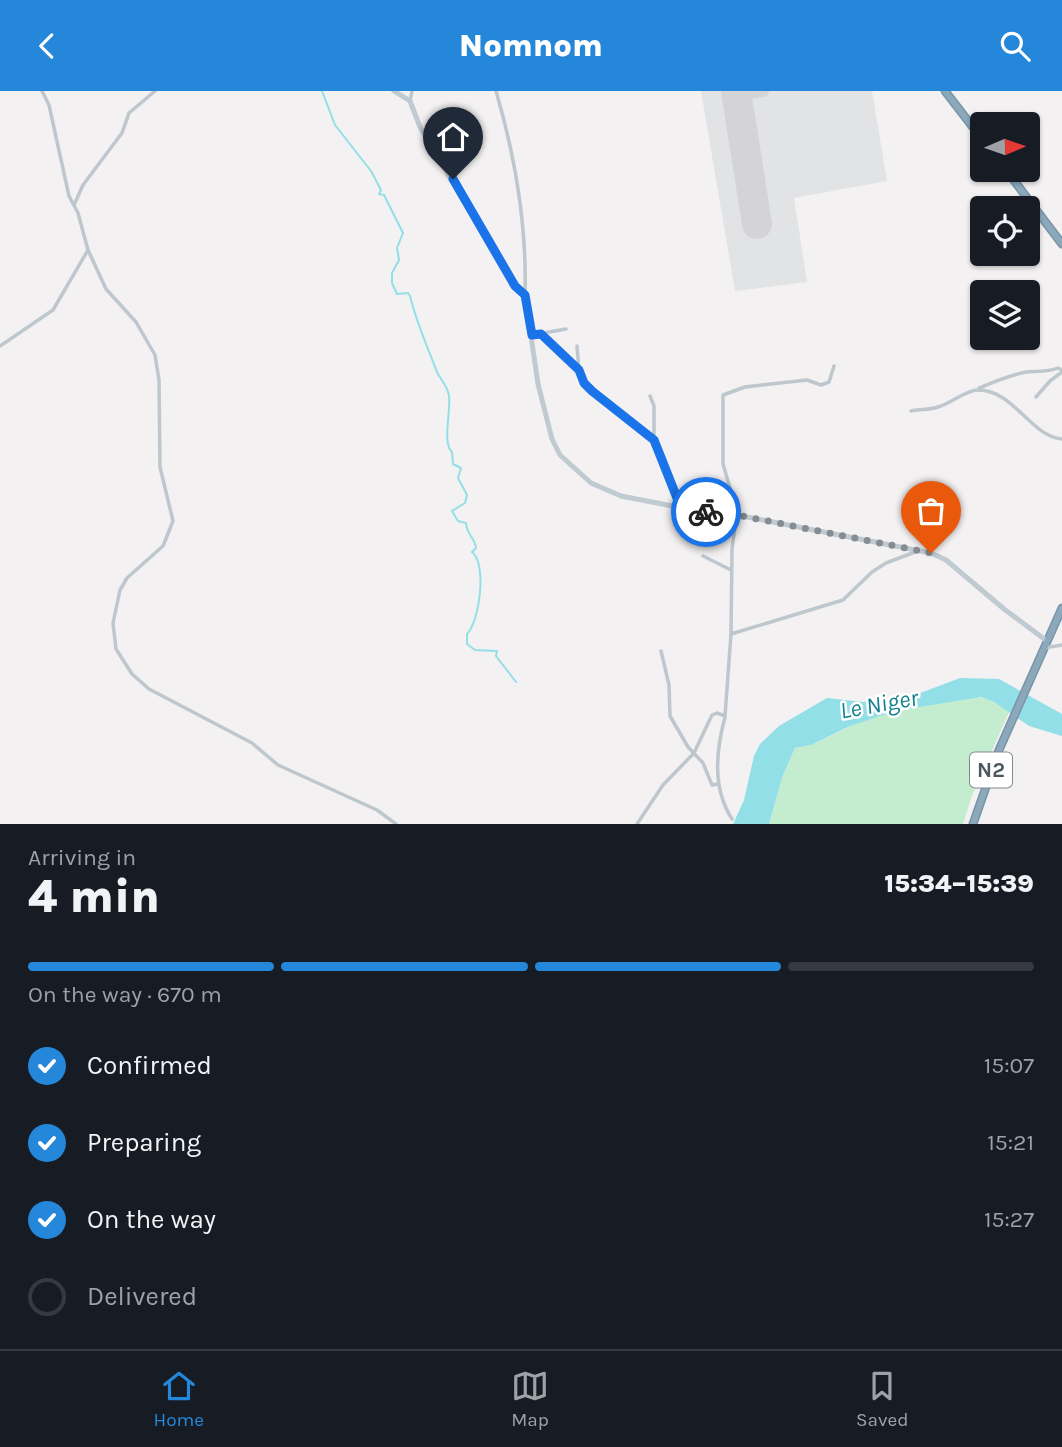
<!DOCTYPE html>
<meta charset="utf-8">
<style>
:root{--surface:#171b24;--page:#20242c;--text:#f1f3f6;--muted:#9ea1a6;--line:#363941;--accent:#2487da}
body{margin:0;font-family:Karla,sans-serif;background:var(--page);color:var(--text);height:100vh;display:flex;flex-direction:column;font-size:26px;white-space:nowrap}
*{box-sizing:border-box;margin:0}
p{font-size:23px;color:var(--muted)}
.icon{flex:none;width:38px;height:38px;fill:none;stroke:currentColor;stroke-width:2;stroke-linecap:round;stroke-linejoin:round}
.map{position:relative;height:733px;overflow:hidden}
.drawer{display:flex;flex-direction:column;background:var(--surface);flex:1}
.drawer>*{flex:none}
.needle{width:46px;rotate:88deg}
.buttons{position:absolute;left:970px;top:21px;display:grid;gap:14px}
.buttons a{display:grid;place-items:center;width:70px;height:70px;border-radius:7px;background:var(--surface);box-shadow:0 2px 5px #0004;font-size:35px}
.pin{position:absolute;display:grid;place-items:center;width:60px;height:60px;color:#fff;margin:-72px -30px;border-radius:50% 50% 50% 0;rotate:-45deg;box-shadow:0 0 7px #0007}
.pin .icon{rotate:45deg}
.courier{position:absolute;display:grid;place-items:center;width:70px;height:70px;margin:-35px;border:5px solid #1a73e8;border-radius:50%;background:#fff;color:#222;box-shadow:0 2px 9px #0007}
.headline em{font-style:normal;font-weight:800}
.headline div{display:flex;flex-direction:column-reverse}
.headline{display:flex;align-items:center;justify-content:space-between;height:119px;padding:0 28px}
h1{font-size:46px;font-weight:800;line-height:52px}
.bar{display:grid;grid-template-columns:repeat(4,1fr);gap:10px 7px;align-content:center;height:84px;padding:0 28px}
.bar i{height:9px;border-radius:5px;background:var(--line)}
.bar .selected{background:var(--accent)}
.bar p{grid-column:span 4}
ol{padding:0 28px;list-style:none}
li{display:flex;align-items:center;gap:21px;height:77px}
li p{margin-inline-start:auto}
li .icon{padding:7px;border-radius:50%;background:var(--accent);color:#fff;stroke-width:4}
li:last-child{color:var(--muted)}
li i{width:38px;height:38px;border:4px solid var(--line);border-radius:50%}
header{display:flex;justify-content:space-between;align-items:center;height:91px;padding:0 28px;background:var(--accent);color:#fff;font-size:32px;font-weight:800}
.dock{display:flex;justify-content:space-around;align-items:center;height:98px;border-top:2px solid var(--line);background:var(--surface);font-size:19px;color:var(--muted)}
.dock a{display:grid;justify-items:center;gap:4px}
.dock .selected{color:var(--accent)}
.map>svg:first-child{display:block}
.airport{fill:#e1e3e5}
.green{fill:#c4edcf}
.water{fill:#93dfe7}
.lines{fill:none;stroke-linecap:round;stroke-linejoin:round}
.stream{stroke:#93dfe7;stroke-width:2}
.taxiway{stroke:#d4d4d6;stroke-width:12}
.runway{stroke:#d4d4d6;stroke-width:30}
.highway-casing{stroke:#7894a8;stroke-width:9}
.street{stroke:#bec7cd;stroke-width:3.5}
.secondary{stroke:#bfcad1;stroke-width:5}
.highway{stroke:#8ca9bc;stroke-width:6}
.done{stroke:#858d92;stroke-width:7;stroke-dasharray:0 12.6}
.route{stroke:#1a73e8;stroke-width:9}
.labels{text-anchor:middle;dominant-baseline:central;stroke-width:5;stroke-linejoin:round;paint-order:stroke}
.shield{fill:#fff;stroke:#80898e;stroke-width:2}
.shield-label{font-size:21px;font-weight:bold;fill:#4a575e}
.water-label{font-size:24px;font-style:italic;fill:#148290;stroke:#fff}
</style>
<header><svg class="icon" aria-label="back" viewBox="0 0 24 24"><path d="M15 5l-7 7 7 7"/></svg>Nomnom<svg class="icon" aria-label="search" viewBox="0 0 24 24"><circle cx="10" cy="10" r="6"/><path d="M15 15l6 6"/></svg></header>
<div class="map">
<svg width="1062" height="733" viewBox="0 0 1062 733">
<rect width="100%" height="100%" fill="#f3f1f2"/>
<path class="airport" d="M 701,0 L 872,0 L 887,90 L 794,107 L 807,191 L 735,200 Z"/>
<path class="green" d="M 971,606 C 986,606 998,612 1009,621 L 972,705 L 963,733 L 769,733 L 783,684 L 795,657 L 811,654 L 849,636 L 894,620 Z"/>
<path class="water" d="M 960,587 L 999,588 L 1062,623 L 1062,645 L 1029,635 L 994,611 L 981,606 L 895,620 L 848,636 L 811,654 L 795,657 L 783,684 L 769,733 L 733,733 L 744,709 L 754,665 L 760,653 L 779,635 L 827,607 L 863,611 L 889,609 L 915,604 Z"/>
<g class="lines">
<path class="stream" d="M 322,0 L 335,34 L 371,80 L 381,99 L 379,103 L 384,104 L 403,142 L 397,157 L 399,169 L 392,182 L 392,192 L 397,203 L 408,202 L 410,205 C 416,230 427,255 437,281 C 441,289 448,296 449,305 C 451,321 442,352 452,361 L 453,373 L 461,377 L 458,387 L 467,404 L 465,412 L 452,420 L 458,430 L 466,432 C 467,445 475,446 476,457 L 472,461 C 487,472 480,530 467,543 L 467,553 L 475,559 L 497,560 L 496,565 L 516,591"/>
<path class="taxiway" d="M 736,4 L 763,0"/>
<path class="runway" d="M 736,0 L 757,133"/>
<g class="highway-casing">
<path id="highway" d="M 945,0 L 982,48
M 1006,79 L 1062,153
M 973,733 L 999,659 L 1062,517"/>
</g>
<path class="street" d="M 42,0 L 49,14 L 69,105 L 78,122 L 88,159 L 106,198 L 136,231 L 155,264 L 159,289 L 160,376 L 173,430 L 163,455 L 127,487 L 120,499 L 113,532 L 116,558 L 132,583 L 149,598 L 252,652 L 278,674 L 377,719 L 396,733
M 496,0 C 515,65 527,136 525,204
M 410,10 L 412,0
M 74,114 L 83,94 L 122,42 L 129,22 L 155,0
M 541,243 L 579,279
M 532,244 L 566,238
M 0,255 L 53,219 L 88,159
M 577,255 L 579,279 L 584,292 L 654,349 L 681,417
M 979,297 C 994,291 1010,284 1026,281 C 1037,280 1049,281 1058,277 L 1062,279
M 650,305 L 654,315 L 654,349
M 1036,306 L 1050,290 L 1062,281
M 911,320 C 920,318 930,319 938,316 C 951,313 965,299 978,299 C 1014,299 1030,345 1062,348
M 703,465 L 731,479
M 731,543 L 843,509 L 872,481 L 886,472 L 915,461
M 1044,557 L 1062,554
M 661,560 L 669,594 L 670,625 L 688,656 L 703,672 L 712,694 L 718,693
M 725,626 C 716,660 712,697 732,728
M 637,733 L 663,694 L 694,662 L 712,624 L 717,622 L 725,625 L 731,543 L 732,458 L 737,421 L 723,373 L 723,304 L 745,296 L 807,289 L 821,294 L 829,291 L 834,275"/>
<path class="secondary" d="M 394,0 L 410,10 L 420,36 L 515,195 L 525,204 L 538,293 L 552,348 L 560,364 L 591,392 L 621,405 L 693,419 L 737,424 L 931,462 L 946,469 L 1004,518 L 1047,550"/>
<use href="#highway" class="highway"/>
</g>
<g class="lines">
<path class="done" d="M 706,421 L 737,424 L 931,462"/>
<path class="route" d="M 453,88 L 515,195 L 525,204 L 532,244 L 541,243 L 579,279 L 584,292 L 592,300 L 654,349 L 681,417 L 706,421"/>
</g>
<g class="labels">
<rect class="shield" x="970" y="661.5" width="42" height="35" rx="5"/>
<g class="shield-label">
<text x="991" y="679">N2</text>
</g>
<g class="water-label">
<text transform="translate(879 613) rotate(-10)">Le Niger</text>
</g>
</g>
</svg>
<div class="buttons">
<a><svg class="needle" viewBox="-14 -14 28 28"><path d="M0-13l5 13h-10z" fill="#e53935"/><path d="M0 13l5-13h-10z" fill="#9ea1a6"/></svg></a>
<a><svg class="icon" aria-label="locate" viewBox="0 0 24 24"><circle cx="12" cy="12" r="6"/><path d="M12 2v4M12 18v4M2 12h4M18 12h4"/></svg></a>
<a><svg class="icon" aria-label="layers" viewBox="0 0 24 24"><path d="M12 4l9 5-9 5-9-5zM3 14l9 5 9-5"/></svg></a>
</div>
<div class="pin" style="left:931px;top:462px;background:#ea580c"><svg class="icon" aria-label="bag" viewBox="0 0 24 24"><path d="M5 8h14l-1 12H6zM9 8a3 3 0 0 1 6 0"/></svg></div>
<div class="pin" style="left:453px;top:88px;background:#1f2937"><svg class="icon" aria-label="home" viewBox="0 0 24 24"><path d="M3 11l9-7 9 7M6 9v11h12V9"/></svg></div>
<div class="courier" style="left:706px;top:421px"><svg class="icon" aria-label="bike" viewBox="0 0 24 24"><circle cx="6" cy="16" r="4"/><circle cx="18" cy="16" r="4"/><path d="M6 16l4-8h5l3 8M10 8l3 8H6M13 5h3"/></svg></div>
</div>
<section class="drawer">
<div class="headline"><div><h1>4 min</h1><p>Arriving in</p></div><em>15:34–15:39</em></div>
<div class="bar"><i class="selected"></i><i class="selected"></i><i class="selected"></i><i></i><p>On the way · 670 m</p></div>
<ol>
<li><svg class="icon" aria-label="check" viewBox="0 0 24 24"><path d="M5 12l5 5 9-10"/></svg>Confirmed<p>15:07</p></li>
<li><svg class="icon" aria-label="check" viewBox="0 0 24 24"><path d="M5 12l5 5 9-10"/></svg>Preparing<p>15:21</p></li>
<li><svg class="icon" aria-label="check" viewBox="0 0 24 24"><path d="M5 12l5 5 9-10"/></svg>On the way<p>15:27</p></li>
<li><i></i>Delivered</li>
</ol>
</section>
<nav class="dock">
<a class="selected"><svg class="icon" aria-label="home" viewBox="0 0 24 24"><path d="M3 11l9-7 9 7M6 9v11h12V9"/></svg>Home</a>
<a><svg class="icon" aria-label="map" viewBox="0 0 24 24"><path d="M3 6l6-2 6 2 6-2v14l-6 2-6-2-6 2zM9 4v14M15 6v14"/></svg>Map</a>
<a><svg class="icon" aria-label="saved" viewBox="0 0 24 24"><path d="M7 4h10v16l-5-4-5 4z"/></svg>Saved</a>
</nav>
